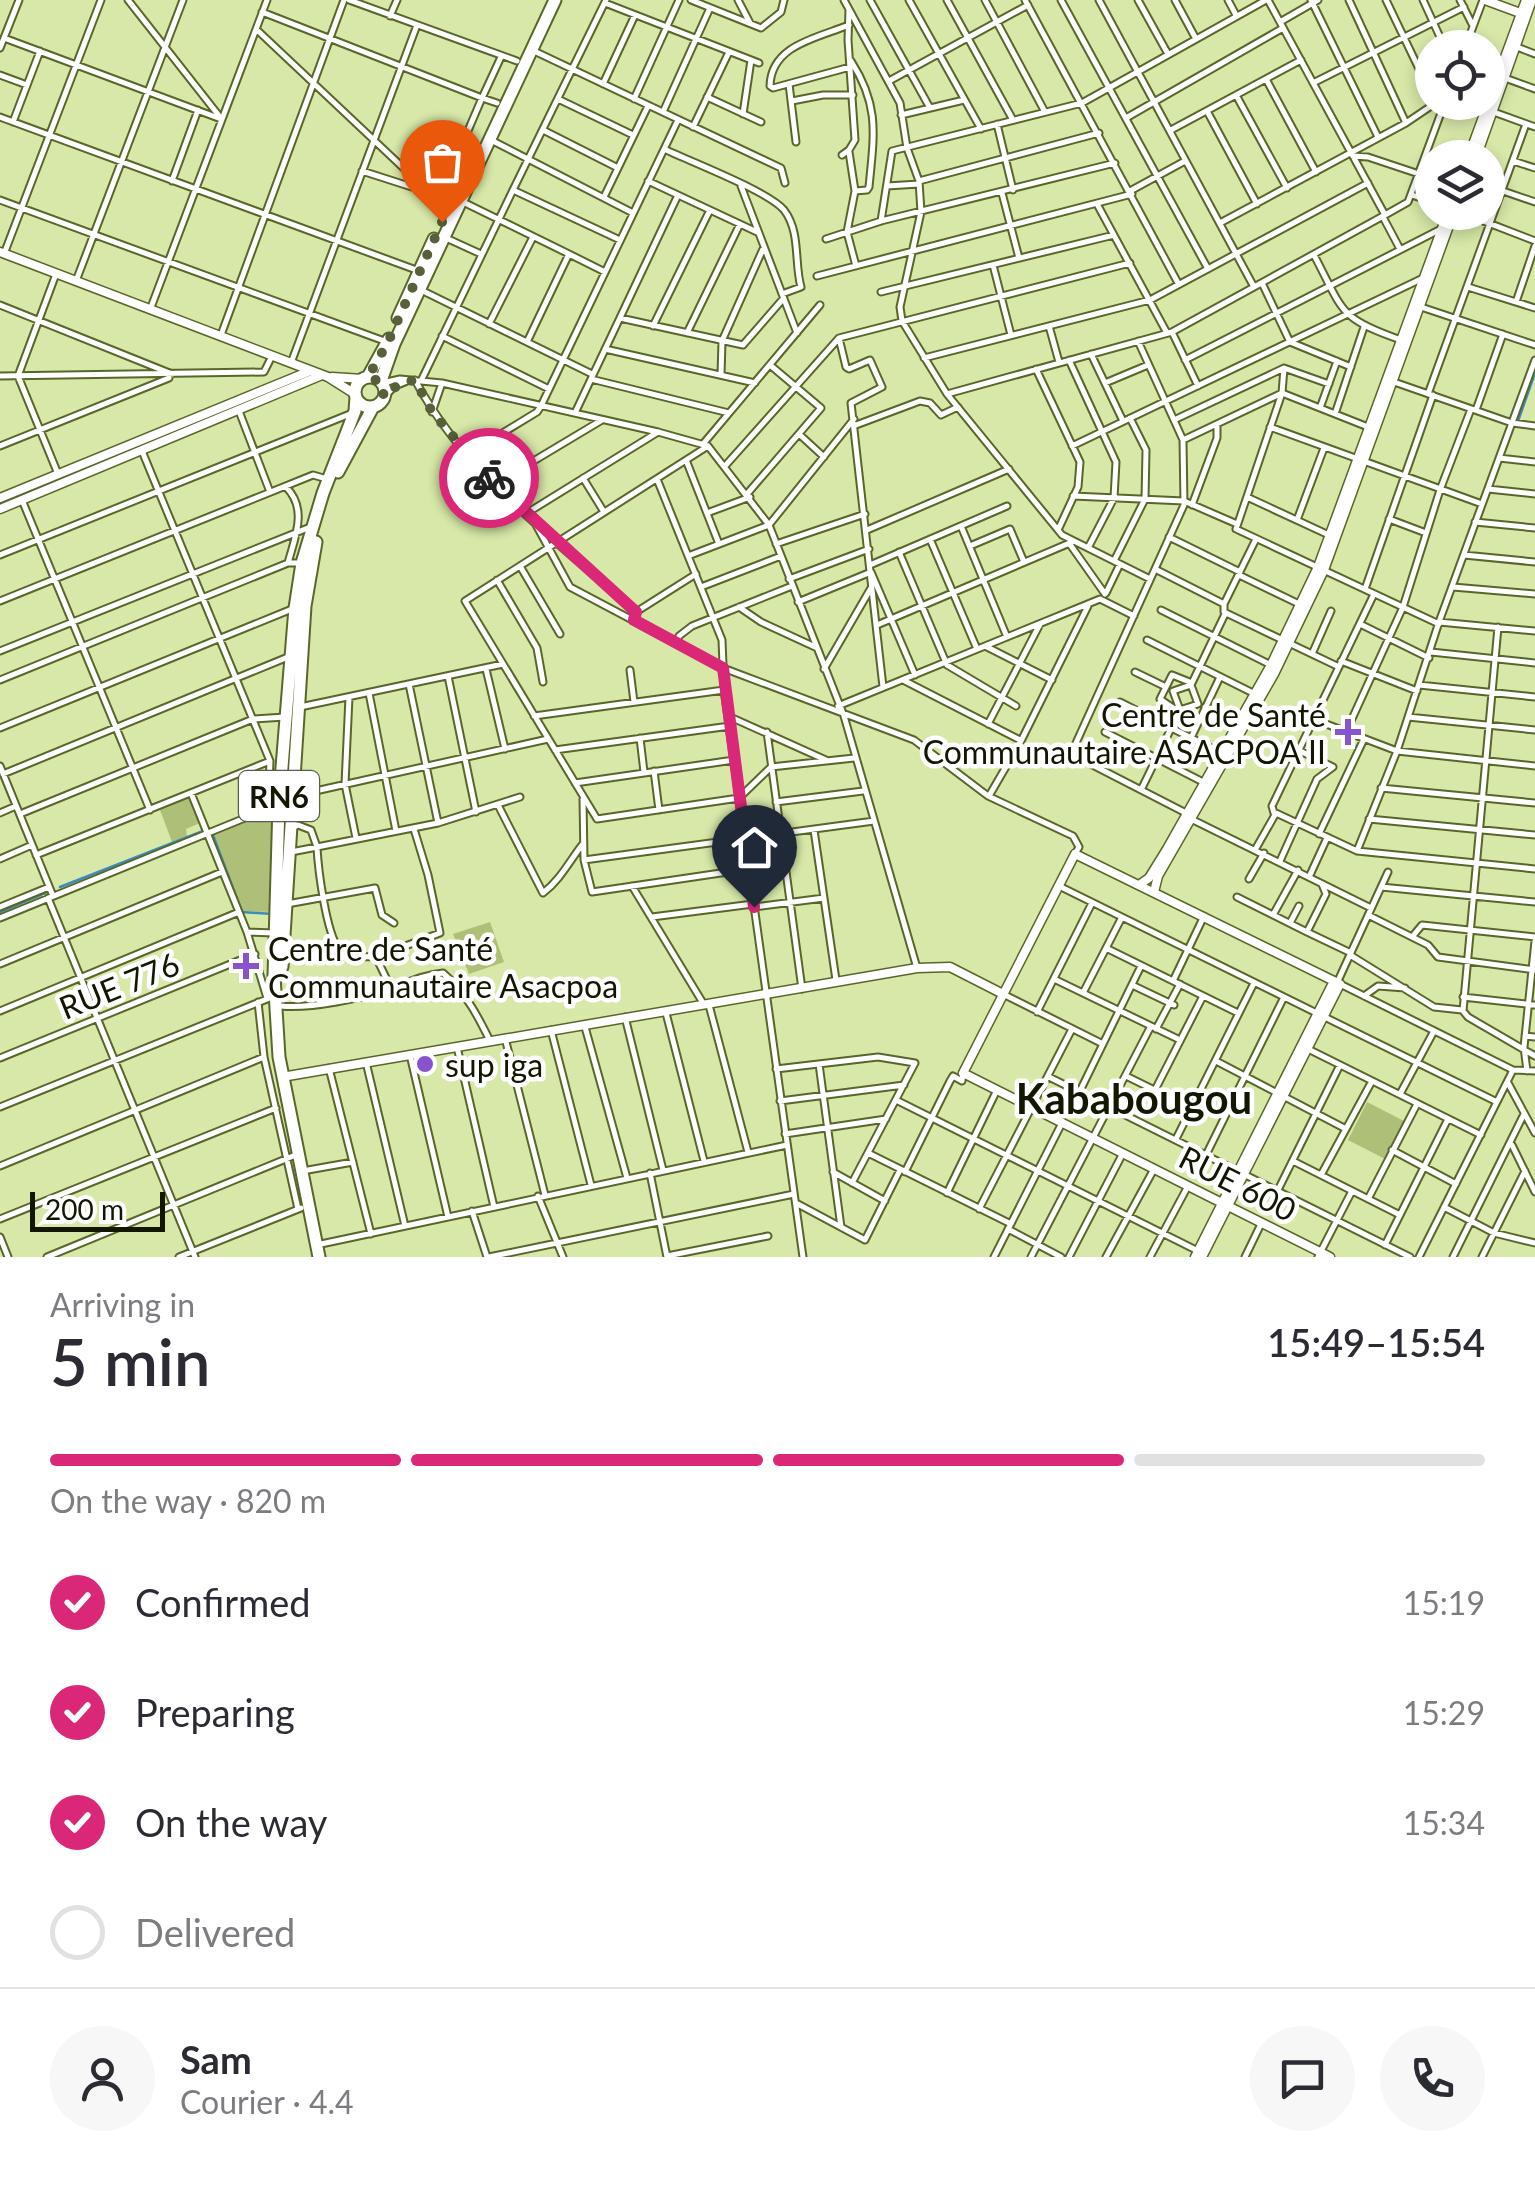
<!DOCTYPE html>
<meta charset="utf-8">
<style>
:root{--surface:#fff;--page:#f7f7f7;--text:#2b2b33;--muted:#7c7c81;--line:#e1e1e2;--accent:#db2777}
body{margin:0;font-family:Lato,sans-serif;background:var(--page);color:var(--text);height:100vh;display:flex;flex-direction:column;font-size:38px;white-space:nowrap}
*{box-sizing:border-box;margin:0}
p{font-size:32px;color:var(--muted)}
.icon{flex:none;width:55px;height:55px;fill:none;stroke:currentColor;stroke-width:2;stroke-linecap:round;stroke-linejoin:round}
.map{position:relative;height:1257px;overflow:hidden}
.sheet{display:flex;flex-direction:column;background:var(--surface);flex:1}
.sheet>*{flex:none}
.fabs{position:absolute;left:1415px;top:30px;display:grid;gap:20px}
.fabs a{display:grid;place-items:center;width:90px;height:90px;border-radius:50%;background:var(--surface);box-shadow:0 5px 15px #0003;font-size:50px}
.scale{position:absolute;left:30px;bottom:25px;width:135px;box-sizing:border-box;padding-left:10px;border:5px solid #121701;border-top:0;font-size:28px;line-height:35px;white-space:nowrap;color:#121701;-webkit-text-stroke:8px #fff;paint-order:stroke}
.pin{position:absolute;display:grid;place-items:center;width:85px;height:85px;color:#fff;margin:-102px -42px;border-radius:50% 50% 50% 0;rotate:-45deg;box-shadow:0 0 10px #0007}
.pin .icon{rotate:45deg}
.courier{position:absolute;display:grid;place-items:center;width:100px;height:100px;margin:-50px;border:8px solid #db2777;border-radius:50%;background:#fff;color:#222;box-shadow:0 2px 12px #0007}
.overview em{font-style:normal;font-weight:600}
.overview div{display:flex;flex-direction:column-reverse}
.overview{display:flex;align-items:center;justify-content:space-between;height:170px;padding:0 50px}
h1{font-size:65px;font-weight:600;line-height:75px}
.bar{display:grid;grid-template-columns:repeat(4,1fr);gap:15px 10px;align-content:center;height:120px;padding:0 50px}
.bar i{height:12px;border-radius:8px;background:var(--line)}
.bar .current{background:var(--accent)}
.bar p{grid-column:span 4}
.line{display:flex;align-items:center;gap:25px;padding:0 50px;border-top:2px solid var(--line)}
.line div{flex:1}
.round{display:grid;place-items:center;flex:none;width:105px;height:105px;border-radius:52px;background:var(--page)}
ol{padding:0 50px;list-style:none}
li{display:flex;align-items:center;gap:30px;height:110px}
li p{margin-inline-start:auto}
li .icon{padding:10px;border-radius:50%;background:var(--accent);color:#fff;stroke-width:4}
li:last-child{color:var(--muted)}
li i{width:55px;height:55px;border:5px solid var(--line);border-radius:50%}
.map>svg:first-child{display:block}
.green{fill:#aec077}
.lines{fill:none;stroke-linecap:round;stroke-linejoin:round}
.stream{stroke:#3b8bbe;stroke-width:2.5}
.street-casing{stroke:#59662a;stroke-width:9}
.secondary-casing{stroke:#59662a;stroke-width:11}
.highway-casing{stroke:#59662a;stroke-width:15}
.street{stroke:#fff;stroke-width:5}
.secondary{stroke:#fff;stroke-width:8}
.highway{stroke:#fff;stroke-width:11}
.done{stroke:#57603b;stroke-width:10;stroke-dasharray:0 18}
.route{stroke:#db2777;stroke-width:12}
.poi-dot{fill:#8754cd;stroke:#fff;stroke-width:4}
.labels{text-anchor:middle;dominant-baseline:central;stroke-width:9;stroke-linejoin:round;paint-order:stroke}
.shield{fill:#fff;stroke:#595d4d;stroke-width:2.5}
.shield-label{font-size:30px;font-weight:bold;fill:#121701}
.poi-label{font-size:32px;fill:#121701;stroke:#fff;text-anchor:start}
.street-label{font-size:32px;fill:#121701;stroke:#fff}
.district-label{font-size:42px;font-weight:bold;fill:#121701;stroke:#fff}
</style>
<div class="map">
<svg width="1535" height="1257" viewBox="0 0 1535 1257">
<rect width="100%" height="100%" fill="#d7e8a8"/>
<path class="green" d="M 191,797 L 200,823 L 186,829 L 187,836 L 172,842 L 160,810 Z
M 275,810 L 273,912 L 242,911 L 211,837 Z
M 490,922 L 504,962 L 469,974 L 453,934 Z
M 1367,1102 L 1404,1121 L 1385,1159 L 1348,1140 Z"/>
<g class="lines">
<path class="stream" d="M 1518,421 L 1535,373
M 213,835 L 242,912 L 273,914
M 60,887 L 203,831
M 0,912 L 45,893"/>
<g class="street-casing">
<path id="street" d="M 128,0 L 220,117
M 349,0 L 517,61
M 606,0 L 513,190 L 620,240
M 691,0 L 761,28 L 781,12 L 784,0
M 738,0 L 750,23
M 844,0 L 900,103 L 907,148 L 919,181 L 921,212 L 900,307 L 902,321 L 947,394 L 1062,535 L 1150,579
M 870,0 L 930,108
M 909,0 L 981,129
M 947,0 L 1013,120
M 985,0 L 1045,112
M 1025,0 L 1178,283
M 1061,0 L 1208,269
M 1099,0 L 1254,287
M 1138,0 L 1168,54
M 1175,0 L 1196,39
M 1228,0 L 1236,15
M 1268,0 L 1385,215
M 1311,0 L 1378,137
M 1349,0 L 1406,123
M 1386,0 L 1432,96
M 1423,0 L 1445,48
M 1460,0 L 1472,24
M 605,3 L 759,63
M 262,12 L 482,98 L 501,57
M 390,16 L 397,0
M 1280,22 L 1318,0
M 849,25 C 817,38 771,45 770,86 L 773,88 L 850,67
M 256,29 L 430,193
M 4,38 L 221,119
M 1517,47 L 1535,54
M 0,48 L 19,0
M 1465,48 L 1483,0
M 534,51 L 781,168 L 785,183
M 851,61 C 880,106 874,135 869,187 L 867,190 L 855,191
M 0,75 L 27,85
M 1505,78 L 1535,89
M 1266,79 L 1316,172
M 889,81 L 1028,5
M 1313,83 L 1464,7
M 603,84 L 635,15
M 789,84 L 796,142
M 1236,95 L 1287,188
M 707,97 L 761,122
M 558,99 L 633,135
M 634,99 L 679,0
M 792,101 L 823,95 L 853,95
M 1466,102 L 1535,127
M 1207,111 L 1257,204
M 663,112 L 710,8
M 743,114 L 751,60
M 901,115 L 964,100
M 0,117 L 419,271
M 1126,118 L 1283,28
M 13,122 L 40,51
M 997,124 L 1013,190
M 693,127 L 729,52
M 543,130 L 616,167
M 1171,130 L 1301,60
M 489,139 L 633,213
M 664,149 C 689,161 768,191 784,210 C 801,232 794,263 801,287 L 782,294
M 849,152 L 855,191 L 847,232 L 856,266
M 842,155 L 849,150 L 855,140 L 848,40 L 849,9
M 1353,156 L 1368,157 L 1419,174
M 1513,161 L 1535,168
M 362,171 L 440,196 L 454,198
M 172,181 L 198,110
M 648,181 L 757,232
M 919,181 L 1099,133
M 741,186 L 797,333
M 887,186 L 919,184
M 1130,191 L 1185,161
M 1503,191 L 1535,202
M 1002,193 L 1019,258
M 1412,195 L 1432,202
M 440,196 L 482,98 L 497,103
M 604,197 L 648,106
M 0,200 L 387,342
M 461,201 L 569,254 L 527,342
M 1097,204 L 1167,333
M 1460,212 L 1535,241
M 1383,217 L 1400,249
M 881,221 L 892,151 L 1082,103 L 1266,0
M 1220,223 L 1406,123 L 1437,102
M 446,238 L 481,254
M 826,239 L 881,221 L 1115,163
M 4,254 L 101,0
M 569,254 L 605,272
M 1314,255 C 1344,312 1338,318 1401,340
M 993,265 L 1011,335
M 56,274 L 18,376 L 58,474
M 817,276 L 1132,194
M 76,281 L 183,0
M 1262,283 L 1290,342 L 1351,367
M 1468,287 L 1535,308
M 423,291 L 592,374
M 881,292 L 1114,235
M 1516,302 L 1535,246
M 0,305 L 172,374
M 1421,307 L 1535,345
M 150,310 L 267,0
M 620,318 L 743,345 L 783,299
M 489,324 L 533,237
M 653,326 L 710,210
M 1049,326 L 1059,362
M 1172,332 L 1198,386
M 687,333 L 740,224
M 221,335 L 344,0
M 442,336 L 549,389
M 839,338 L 846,367 L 849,369 L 870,360 L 882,387 L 851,403 L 883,687
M 1138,341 L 1183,440 L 1184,505 L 1071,754 L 1184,812
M 605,349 L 755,383
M 1091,354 L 1123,421
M 924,358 L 1150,300 L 1368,183
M 1069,360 L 1116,462 L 1114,498 L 1088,548
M 1185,360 L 1441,229
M 1535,360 L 1439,622 L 1397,751 L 1357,851 L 1535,869
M 291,363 L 417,25
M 1284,368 L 1282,393 L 1236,529 L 1439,624
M 1036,369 L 1080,462 L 1078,487 L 1058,530
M 721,375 L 722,341 L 763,249
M 0,376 L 264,372 L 272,356
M 591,379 L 729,413
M 415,380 C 465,474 558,542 636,612
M 421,381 L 513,190
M 1394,382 L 1512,423 L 1535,426
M 382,383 L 400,379 L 442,383 L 658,432 L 708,446 L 769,525 L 844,716 L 917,968
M 1105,383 L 1148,365
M 947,394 L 1172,332 L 1385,215 L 1408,202 L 1445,102
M 1428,394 L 1526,124
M 384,397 L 395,386 L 407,381
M 1320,408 L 1337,361
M 1476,410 L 1503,334
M 239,411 L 270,492
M 432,412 L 442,383
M 575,413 L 678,195
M 1335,414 L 1364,327
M 1174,420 L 1284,368 L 1329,384
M 856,425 L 920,401 L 930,403 L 941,415 L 958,407
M 1270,427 L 1482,504
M 799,434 L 824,457
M 1183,440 L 1282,393 L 1368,427
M 703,444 L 820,305
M 0,446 L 169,378
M 708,446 L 465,601 L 597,819 L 739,798 L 771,767 L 854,758
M 1072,446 L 1421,279
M 142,451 L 270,761 L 268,808
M 468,454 L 537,412 L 541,406 L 678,120
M 1499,458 L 1535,462
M 686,460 L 719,544
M 725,466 L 839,338 L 1130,263
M 583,478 L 604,512
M 657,479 L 722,640 L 724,690 L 803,1257
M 495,484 L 602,420
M 286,487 C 308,509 295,537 288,563
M 1488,489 L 1535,494
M 747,494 L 821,408 L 770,365
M 1073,496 L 1184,501 L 1237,524
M 1247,497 L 1331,536
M 22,500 L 150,810
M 1192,505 L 1217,438 L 1217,424
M 527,513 L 658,432
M 707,513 L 750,497
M 1389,519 L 1426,533
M 1297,520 L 1324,448
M 534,521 L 570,587 L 723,668 L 914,740 L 988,796 L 1073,836 L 1079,847 L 1075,854
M 1475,522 L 1535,528
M 961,526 L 1007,637
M 867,530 L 1009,469
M 1169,537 L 1240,572
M 930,539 L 977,649
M 1256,539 L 1224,604 L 1224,612 L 1337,666
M 1069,543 L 1105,594
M 776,544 L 865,514
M 970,546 L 1010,529 L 1024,562
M 899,552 L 947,665 L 1016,706
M 0,555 L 350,414
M 1464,555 L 1535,562
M 688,556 L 769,525 L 854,419
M 1114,561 L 1145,499 L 1146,450 L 1130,418
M 870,565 L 1007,506
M 520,566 L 560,634
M 1155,569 L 1224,604
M 1239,575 L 1299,604
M 789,579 L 869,549
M 497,580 L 537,648 L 543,682
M 701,587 L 781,556
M 1453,587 L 1535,594
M 1365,589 L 1433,395
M 1106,593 L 1120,564
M 0,601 L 313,475 L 327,479
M 798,602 L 871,572 L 915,675
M 739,607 L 761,622 L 815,647
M 1403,607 L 1440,490 L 1471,409
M 1161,610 L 1271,665
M 634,621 L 636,612 L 696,574
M 1439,622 L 1535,631
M 1360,624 L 1429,658
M 877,625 L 1072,542
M 1498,627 L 1463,1011 L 1468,1017 L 1535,1056
M 1147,640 L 1255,694
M 677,643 L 679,636 L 692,626 L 792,586
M 985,646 L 1052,680
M 0,651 L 313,526
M 1431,652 L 1535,663
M 1312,654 L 1331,611
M 1341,661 L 1417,691
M 486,669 L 505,749
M 824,669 L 871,588
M 630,670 L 634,702
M 1135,672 L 1166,687
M 448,676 L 476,812
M 0,680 L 288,563 L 299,563
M 903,680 L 1020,740
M 409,684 L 438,823
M 1191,685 L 1173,691 L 1180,710 L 1198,704 L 1191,685 L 1225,614
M 1419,685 L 1535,697
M 369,693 L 396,831
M 349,697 L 345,784 L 356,838
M 1120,702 L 1221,753
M 838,706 L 1100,599 L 1134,616
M 300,707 L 503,664
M 1205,707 L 1238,723
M 1179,712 L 1160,699 L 1172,675 L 1192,683
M 534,716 L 724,690
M 728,716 L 826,760
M 1408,717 L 1535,730
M 1313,719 L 1397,751 L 1535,766
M 988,724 L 1040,624
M 0,728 L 292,609
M 767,732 L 802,989
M 1105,732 L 1205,783
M 1346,732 L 1403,607
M 640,738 L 644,772
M 1191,738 L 1220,677
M 555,750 L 730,726
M 0,766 L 53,896
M 654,771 L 659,810
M 3,774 L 288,657
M 575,783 L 734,760
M 1381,788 L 1535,803
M 1141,790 L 1180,710
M 191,793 L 247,932 L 267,998
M 293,796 L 548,739
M 989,796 L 1021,741 L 1088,606
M 583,799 L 584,860 L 592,892 L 748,869
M 776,802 L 863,791
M 498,805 L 543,893 C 560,880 569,862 582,845
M 0,813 L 16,806
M 1274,813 L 1272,806 L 1374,594
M 20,814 L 253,719 L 285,717
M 1191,819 L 1371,908
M 1369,819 L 1535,835
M 292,828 L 298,825 L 311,830 L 317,847 L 438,823 L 520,797
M 814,830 L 836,980
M 1319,834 L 1364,739
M 1255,850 L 1276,813 L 1357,851
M 291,852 L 317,847 C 318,868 326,933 339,949 C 347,960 364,956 376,957 L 388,982 L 394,987
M 36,855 L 270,761
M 0,859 L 32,845
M 584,860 L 874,821
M 1280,861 L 1317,779 L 1333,767 L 1298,750
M 1310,875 L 1327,838
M 1249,879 L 1264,853
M 1322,884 L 1326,894 L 1307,932 L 1351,953
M 632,886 L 703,1003
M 1059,886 L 1497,1102
M 1381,887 L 1535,902
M 1237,897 L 1307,932
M 48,898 L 195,1257
M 287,904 L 375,888 L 382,915 L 394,923
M 0,907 L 49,887
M 754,907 L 824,898
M 1273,915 L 1298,870
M 1368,915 L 1428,945 L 1438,957 L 1535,970
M 652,917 L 753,904
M 0,918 L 267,809
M 1290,923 L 1299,906
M 247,932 L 274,933
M 1412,937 L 1422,925 L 1535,937
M 1106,948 L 1238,1013
M 1350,955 L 1434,1007 L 1462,1010
M 376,957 L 440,933 L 428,875 L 414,829
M 0,964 L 222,872
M 1054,979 L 1180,1040
M 1173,981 L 1204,916
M 1337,983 L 1388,872
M 1340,984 L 1513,1070 L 1535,1071
M 1132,985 L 1174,1005
M 1083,993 L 1122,917
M 1003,994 L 1103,1044
M 1364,996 L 1378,986 L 1405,988
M 1463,997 L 1535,1005
M 258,1002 L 264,1057 L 298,1209
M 709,1005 L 748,1152
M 281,1006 C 311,1009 362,998 390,989 C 409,982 423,975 443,973 C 465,992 477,1014 490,1041
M 0,1011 L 239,912
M 1037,1012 L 1092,903
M 666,1013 L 704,1161
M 625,1017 L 663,1170
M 585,1027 L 627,1178
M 1156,1029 L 1180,984
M 551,1030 L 591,1185
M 1525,1036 L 1535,1037
M 505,1038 L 545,1195
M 457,1047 L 494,1207
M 1304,1047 L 1481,1135
M 410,1055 L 448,1217
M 0,1058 L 255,954
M 1216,1061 L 1346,1129
M 366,1062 L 405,1226
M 819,1064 L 841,1227
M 329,1068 L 371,1234
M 776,1069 L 878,1057 L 915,1063 L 852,1183
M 1527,1071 L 1524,1047 L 1535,941
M 1126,1076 L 1191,1108
M 1049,1077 L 1410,1257
M 1508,1083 L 1535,1133
M 1155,1090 L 1203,996
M 1080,1091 L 1141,966
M 1400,1094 L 1434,1031
M 896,1100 L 1198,1251
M 780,1101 L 904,1085
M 0,1107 L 272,997
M 785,1134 L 886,1119
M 1176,1139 L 1254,983
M 1512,1145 L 1535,1192
M 1392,1150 L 1456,1184
M 868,1153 L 1011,1224
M 1206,1155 L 1284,997
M 1293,1161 L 1400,1215
M 0,1166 L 264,1057
M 308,1170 L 353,1162
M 833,1172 L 885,1201
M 905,1172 L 950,1081 L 953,1076 L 962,1081 L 963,1073
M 650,1173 L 667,1257
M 1321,1175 L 1372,1081
M 1278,1190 L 1340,1065
M 947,1193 L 997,1090
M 538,1196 L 563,1257
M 1368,1199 L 1417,1104
M 796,1203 L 865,1240 L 900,1170
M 1444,1207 L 1494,1233 L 1535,1243
M 979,1209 L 1072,1029
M 472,1211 L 487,1257
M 0,1219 L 276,1108
M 1008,1229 L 1061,1257
M 0,1237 L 8,1257
M 321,1244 L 787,1145
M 1385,1245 L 1448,1119
M 667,1256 L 768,1236
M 47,1257 L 298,1154
M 179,1257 L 301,1208
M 489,1257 L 794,1194
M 994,1257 L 1062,1123
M 1031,1257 L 1151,1026
M 1069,1257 L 1123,1153
M 1106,1257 L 1154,1169
M 1150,1257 L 1188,1186
M 1245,1257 L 1261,1224
M 1318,1257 L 1352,1191
M 1419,1257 L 1513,1070
M 1453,1257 L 1524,1114
M 1482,1257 L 1525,1171"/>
</g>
<g class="secondary-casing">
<path id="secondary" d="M 1485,0 L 1523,14
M 1468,158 L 1526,0
M 1476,158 L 1532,0
M 0,252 L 328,377 L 355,394
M 332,377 L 363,379
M 0,498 L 310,371
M 0,509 L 322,375
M 1139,885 L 1149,878 L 1167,849 L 1271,665 L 1318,567 L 1448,212
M 1154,892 L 1158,876 L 1274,674 L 1324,570 L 1454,212
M 282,1077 L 917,968 L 950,967 L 1003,994
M 1195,1257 L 1334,981
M 1202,1257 C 1248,1166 1294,1075 1340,984 L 1075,854 L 963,1073 L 1222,1203 L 1330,1257"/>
</g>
<g class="highway-casing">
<path id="highway" d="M 398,318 L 434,239
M 368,377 L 389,339
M355 392a15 15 0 1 1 30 0a15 15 0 1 1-30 0Z
M 381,381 L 394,344 L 555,0
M 338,472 L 373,407
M 282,967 L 305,606 L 316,542
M 319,1257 L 279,1057 L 274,976 L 279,804 L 295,608 L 302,563 L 323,493 L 355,411 L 356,397"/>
</g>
<use href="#street" class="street"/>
<use href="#secondary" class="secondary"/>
<use href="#highway" class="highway"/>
</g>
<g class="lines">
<path class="done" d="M 442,222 L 388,342 L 368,377 L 381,382 L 384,397 L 400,383 L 415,380 L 432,412 L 489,478"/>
<path class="route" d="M 489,478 L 636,612 L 634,620 L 723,668 L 754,907"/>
</g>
<g class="poi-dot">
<path d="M1343 717h10v10h10v10h-10v10h-10v-10h-10v-10h10z"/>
<path d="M241 951h10v10h10v10h-10v10h-10v-10h-10v-10h10z"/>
<circle cx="425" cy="1064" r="10"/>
</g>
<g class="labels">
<rect class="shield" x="239" y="771" width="80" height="50" rx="8"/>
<g class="shield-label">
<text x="279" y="796">RN6</text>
</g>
<g class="poi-label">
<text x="1326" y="714" text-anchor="end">Centre de Santé<tspan x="1326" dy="37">Communautaire ASACPOA II</tspan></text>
<text x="268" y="948">Centre de Santé<tspan x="268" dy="37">Communautaire Asacpoa</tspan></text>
<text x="445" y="1064">sup iga</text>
</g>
<g class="street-label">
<text transform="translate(119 985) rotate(-22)">RUE 776</text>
<text transform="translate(1238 1183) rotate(27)">RUE 600</text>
</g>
<g class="district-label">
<text x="1134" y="1098">Kababougou</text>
</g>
</g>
</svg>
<div class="fabs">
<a><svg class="icon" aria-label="locate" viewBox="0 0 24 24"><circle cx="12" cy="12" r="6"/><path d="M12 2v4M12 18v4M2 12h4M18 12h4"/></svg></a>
<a><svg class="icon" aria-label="layers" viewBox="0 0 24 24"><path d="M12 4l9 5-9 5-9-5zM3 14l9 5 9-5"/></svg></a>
</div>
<div class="scale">200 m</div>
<div class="pin" style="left:442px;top:222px;background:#ea580c"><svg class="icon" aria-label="bag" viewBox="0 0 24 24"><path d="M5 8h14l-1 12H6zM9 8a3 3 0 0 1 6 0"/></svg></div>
<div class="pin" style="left:754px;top:907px;background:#1f2937"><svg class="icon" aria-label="home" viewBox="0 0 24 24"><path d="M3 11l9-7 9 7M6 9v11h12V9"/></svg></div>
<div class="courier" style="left:489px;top:478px"><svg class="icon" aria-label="bike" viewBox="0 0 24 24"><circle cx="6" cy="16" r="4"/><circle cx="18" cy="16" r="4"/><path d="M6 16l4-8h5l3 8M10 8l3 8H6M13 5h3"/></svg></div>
</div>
<section class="sheet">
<div class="overview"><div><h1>5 min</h1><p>Arriving in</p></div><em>15:49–15:54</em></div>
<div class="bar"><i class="current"></i><i class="current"></i><i class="current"></i><i></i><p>On the way · 820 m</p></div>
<ol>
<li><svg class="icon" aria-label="check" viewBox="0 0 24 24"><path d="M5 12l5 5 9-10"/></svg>Confirmed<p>15:19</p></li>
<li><svg class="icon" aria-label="check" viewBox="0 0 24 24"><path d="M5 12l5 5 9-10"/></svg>Preparing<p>15:29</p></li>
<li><svg class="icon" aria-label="check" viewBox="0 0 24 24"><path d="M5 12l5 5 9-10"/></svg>On the way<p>15:34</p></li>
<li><i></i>Delivered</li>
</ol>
<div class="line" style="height:180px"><a class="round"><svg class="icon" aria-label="person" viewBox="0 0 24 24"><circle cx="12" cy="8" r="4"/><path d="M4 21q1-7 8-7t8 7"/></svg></a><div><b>Sam</b><p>Courier · 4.4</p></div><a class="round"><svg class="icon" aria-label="chat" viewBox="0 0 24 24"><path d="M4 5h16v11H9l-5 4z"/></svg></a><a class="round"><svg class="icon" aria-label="phone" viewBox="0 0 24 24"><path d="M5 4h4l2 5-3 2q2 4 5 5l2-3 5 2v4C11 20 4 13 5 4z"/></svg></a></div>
</section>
